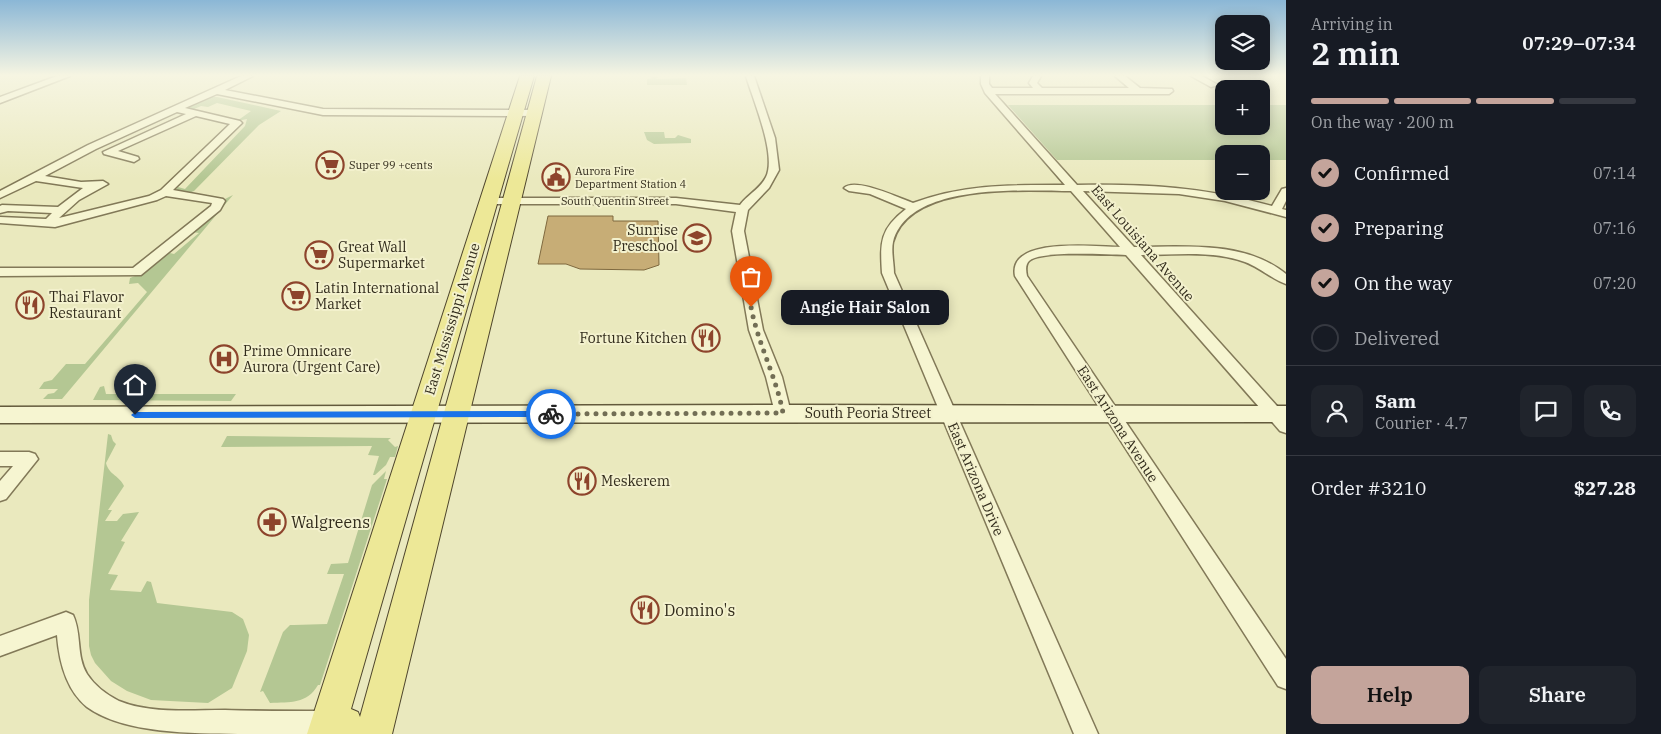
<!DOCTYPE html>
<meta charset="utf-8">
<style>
:root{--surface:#171b24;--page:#20242c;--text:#f1f3f6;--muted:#9ea1a6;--line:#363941;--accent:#c4a49b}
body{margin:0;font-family:"IBM Plex Serif",serif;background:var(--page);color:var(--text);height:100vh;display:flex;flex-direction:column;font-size:19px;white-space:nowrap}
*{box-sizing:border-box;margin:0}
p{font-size:16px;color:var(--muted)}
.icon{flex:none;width:28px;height:28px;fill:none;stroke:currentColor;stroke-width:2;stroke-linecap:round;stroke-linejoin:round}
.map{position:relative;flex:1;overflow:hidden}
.drawer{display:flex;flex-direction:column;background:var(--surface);width:375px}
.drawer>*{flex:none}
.tools{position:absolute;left:1215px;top:15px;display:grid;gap:10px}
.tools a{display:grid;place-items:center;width:55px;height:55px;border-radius:10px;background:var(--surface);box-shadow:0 2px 12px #0003;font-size:25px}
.pin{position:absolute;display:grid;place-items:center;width:42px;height:42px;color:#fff;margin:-51px -21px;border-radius:50% 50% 50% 0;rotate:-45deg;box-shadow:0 0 5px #0007}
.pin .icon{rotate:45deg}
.courier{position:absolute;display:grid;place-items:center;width:50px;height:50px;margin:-25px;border:4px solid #1a73e8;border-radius:50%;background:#fff;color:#222;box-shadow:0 1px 6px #0007}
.bubble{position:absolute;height:35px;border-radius:10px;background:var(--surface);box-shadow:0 2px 12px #0003;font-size:16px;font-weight:600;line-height:35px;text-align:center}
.head em{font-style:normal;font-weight:600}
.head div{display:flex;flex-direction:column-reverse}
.head{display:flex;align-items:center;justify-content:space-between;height:85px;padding:0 25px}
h1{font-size:32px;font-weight:600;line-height:38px}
.bar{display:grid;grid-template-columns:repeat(4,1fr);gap:8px 5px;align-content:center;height:60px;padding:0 25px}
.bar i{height:6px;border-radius:4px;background:var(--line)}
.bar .current{background:var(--accent)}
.bar p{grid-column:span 4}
.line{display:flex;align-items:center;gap:12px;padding:0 25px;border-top:1px solid var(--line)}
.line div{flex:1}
.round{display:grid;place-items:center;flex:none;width:52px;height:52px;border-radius:10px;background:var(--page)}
ol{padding:0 25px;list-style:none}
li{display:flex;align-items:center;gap:15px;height:55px}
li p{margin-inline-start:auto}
li .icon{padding:5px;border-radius:50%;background:var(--accent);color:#111;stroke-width:4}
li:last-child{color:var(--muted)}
li i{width:28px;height:28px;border:2px solid var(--line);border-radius:50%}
.action{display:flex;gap:10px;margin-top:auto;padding:10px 25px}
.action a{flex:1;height:58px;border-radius:10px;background:var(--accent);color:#111;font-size:20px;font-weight:600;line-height:58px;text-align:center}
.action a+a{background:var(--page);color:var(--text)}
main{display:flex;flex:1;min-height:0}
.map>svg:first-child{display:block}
.green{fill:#b4c793}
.building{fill:#c7ad76;stroke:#7f693f}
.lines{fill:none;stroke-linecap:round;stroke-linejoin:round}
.minor-casing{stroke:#827958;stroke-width:3}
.secondary-casing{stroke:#635a3c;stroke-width:3}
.primary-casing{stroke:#4f462d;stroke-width:2}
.minor{fill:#f6f5d1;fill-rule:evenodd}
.secondary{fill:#f6f5d1;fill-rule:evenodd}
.primary{fill:#ede897;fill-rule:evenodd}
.route{fill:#1a73e8}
.done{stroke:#726e55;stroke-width:5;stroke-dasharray:0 9}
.labels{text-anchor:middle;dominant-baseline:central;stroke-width:4;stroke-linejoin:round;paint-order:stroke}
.far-poi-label{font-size:11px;fill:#322c1c;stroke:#f3f1cd;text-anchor:start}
.far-street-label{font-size:11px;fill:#322c1c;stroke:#f3f1cd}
.poi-label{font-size:14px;fill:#322c1c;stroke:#f3f1cd;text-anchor:start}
.street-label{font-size:14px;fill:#322c1c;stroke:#f3f1cd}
.near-poi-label{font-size:16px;fill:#322c1c;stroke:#f3f1cd;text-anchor:start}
</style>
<main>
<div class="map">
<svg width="1286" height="734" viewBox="0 0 1286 734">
<rect width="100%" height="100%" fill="#eae9be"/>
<path class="green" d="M 648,76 L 658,77 L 656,79 L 686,78 L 687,85 L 647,85 L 647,79 L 653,78 Z
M 211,97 L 217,97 L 281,111 L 259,125 L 194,191 L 189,193 L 173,192 L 178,187 L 185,189 L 245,126 L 247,119 L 237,121 L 251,111 L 217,103 L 208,107 L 201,106 L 192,110 L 187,108 Z
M 1008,105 L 1224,105 L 1224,126 L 1261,126 L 1261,105 L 1286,105 L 1286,160 L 1261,160 L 1261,154 L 1224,154 L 1224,160 L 1057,160 Z
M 644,132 L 664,132 L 665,138 L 675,138 L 678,135 L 691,139 L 691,143 L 654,144 L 647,140 Z
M 233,195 L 62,399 L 43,399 L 48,394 L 54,393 L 58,389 L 39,389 L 44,382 L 52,380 L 66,364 L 85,364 L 147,292 L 138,283 L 129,284 L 130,278 L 140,274 L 166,252 L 174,254 L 199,233 L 192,232 L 222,206 L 225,199 Z
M 104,386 L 106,394 L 236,394 L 231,401 L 93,400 L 100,387 Z
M 108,434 L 111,435 L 113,441 L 116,444 L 106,463 C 109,475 120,476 124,486 L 108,510 L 112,510 L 105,521 L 117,521 L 123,514 L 139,512 L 121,541 L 125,542 L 108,574 L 118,575 L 110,590 L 141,592 L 147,581 L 151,582 L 157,603 L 232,612 L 243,619 L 249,635 L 247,651 L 232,688 L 208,703 L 151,700 L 127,691 L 111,681 L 95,663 L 91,655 L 89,646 L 89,600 Z
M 227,436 L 389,438 L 391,438 L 388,440 L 395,447 L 398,446 L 395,457 L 390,457 L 386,465 L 375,475 L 373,475 L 379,456 L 368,455 L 372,446 L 221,447 Z
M 386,471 L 384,479 L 387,479 L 320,685 L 318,685 C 307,704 290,702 270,703 L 263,691 L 260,692 L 283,632 L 290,625 L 294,625 L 327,624 L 344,574 L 327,574 L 331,564 L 348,563 L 372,485 Z"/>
<path class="building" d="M 548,216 L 613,216 L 613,221 L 658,221 L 659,265 L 644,270 L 580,269 L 566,264 L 538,264 Z"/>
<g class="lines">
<g class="minor-casing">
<path id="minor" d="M 57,76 L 70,76 L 0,103 L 0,97 Z
M 241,76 L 253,76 L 225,90 L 323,109 L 535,110 L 540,113 L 535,116 L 323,115 L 217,94 L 185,108 L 240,121 L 242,123 L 173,190 L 223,199 L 225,201 L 220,210 L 141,275 L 0,276 L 0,268 L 133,268 L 211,206 L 212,203 L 166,196 L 157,200 L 55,227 L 0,223 L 0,217 L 46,219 L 52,213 L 8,211 L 0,213 L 0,206 L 2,205 L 58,207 L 83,188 L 36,181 L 0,198 L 0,191 L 88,145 ZM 177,112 L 186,114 L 103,152 L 104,154 L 134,162 L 139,159 L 138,157 L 118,151 L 196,116 L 230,124 L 161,190 L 149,196 L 59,218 L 79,200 L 108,184 L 103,181 L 81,182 L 45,176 L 96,149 Z
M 746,76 L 754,76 L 775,138 L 779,170 L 769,188 L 748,210 L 744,231 L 763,330 L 782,377 L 791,413 L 789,417 L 783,419 L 777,417 L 775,413 L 766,377 L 749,330 L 732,231 L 736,212 L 676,204 L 488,204 L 482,201 L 488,198 L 676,198 L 740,205 C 747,195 760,189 766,177 C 777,155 753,100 746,76 Z
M 981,76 L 989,76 L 989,84 L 992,88 L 1033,88 L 1029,83 L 1033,76 L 1041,76 L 1037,83 L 1042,88 L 1129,88 L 1115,76 L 1125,76 L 1140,88 L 1172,89 L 1173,91 L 1169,94 L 995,94 L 1077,185 C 1149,184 1203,187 1272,206 L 1282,189 L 1286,188 L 1286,201 L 1282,209 L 1286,210 L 1286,217 L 1225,201 L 1179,194 L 1083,191 L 1134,247 C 1184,247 1244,240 1286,274 L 1286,284 C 1275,281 1259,267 1245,262 C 1212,250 1175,255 1141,255 L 1286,416 L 1286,433 L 1280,431 L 1126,255 C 1108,255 1041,250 1029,261 C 1025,265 1026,271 1027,276 L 1286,659 L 1286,689 L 1278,686 L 1015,276 C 1007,236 1096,247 1120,247 L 1071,191 C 1023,191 909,182 893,242 C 891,251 894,264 894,273 L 1098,734 L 1074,734 L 882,273 C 880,242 880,229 906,209 L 870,194 L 849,191 L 844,188 C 855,177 899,198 913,203 C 964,184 1011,185 1065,185 L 985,93 L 981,84 Z
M 1191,76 L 1202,76 L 1218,85 L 1211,87 Z
M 0,452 L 29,452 L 35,454 L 38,459 L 6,499 L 0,501 L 0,481 L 13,466 L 0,466 Z
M 66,612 L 73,615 C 82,634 76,656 87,674 C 94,685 107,695 119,701 C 151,714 191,710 225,710 C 259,711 294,711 328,711 L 336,715 L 340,723 L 336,731 L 329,734 C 299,734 268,734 238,734 C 192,733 124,734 87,707 C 66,690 59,661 57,635 L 0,656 L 0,636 Z"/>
</g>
<g class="secondary-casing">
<path id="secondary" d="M 783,405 L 1286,406 L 1286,422 L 0,423 L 0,407 Z"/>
</g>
<g class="primary-casing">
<path id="primary" d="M 520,76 L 534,76 L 351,709 L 358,712 L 360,717 L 537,76 L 551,76 L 392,734 L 307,734 Z"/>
</g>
<use href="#minor" class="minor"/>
<use href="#secondary" class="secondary"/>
<use href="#primary" class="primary"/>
</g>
<linearGradient id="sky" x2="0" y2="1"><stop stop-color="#8bb7d6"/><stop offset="0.42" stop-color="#f6f5e2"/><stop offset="1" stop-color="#f6f5e2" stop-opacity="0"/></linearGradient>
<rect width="1286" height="179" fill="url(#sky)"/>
<path class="route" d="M 551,411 L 555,414 L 551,417 L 135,418 L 131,415 L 135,412 Z"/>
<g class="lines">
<path class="done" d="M 551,414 L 783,413 C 776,376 758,344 751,307"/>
</g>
<defs>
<g id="supermarket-ring" transform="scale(1.4375)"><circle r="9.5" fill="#f3f1cd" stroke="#8d442c" stroke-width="1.5"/><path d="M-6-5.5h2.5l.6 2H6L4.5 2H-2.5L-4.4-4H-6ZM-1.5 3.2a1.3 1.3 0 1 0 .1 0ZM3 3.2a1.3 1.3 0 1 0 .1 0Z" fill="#8d442c"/></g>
<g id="civic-ring" transform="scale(1.4375)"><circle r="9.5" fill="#f3f1cd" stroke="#8d442c" stroke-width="1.5"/><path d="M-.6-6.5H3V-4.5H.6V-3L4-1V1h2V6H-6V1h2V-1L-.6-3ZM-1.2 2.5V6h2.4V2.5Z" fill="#8d442c"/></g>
<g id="school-ring" transform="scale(1.4375)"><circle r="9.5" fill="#f3f1cd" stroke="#8d442c" stroke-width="1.5"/><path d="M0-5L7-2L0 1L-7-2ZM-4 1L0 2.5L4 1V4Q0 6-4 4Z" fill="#8d442c"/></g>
<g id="restaurant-ring" transform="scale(1.4375)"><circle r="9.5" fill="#f3f1cd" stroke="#8d442c" stroke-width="1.5"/><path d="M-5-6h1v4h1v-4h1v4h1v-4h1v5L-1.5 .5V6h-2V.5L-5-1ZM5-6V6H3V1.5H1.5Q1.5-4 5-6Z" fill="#8d442c"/></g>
<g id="hospital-ring" transform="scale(1.4375)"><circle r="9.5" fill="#f3f1cd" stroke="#8d442c" stroke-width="1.5"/><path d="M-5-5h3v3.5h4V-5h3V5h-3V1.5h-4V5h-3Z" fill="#8d442c"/></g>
<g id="pharmacy-ring" transform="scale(1.4375)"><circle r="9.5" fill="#f3f1cd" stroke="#8d442c" stroke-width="1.5"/><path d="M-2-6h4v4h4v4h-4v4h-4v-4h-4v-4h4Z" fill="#8d442c"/></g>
</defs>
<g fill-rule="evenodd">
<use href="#supermarket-ring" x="330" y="165"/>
<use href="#civic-ring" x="556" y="177"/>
<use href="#school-ring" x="697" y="238"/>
<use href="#supermarket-ring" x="319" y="255"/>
<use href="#supermarket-ring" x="296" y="296"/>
<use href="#restaurant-ring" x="30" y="305"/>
<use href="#restaurant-ring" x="706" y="338"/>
<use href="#hospital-ring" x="224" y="359"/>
<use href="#restaurant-ring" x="582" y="481"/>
<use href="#pharmacy-ring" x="272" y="522"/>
<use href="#restaurant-ring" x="645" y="610"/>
</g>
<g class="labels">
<g class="far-poi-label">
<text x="349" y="165">Super 99 +cents</text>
<text x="575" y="171">Aurora Fire<tspan x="575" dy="13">Department Station 4</tspan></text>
</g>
<g class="far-street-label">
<text x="615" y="201">South Quentin Street</text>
</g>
<g class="poi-label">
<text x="678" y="230" text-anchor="end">Sunrise<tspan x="678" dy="16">Preschool</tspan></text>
<text x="338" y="247">Great Wall<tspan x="338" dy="16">Supermarket</tspan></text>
<text x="315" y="288">Latin International<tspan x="315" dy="16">Market</tspan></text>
<text x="49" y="297">Thai Flavor<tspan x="49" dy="16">Restaurant</tspan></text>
<text x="687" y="338" text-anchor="end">Fortune Kitchen</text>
<text x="243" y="351">Prime Omnicare<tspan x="243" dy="16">Aurora (Urgent Care)</tspan></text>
<text x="601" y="481">Meskerem</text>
</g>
<g class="street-label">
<text transform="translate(1143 243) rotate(49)">East Louisiana Avenue</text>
<text transform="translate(452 319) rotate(-73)">East Mississippi Avenue</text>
<text x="868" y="413">South Peoria Street</text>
<text transform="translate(1118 424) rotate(57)">East Arizona Avenue</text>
<text transform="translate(976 479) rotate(67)">East Arizona Drive</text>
</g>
<g class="near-poi-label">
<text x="291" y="522">Walgreens</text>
<text x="664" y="610">Domino's</text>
</g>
</g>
</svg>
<div class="tools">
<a><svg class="icon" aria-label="layers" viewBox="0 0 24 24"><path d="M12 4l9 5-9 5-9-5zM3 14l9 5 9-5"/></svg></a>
<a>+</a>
<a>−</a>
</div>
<div class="pin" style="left:751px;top:307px;background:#ea580c"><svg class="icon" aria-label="bag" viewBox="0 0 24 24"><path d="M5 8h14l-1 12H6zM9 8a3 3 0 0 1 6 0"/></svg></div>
<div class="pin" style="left:135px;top:415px;background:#1f2937"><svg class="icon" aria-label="home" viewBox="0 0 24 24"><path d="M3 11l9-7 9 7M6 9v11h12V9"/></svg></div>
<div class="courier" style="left:551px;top:414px"><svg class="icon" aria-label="bike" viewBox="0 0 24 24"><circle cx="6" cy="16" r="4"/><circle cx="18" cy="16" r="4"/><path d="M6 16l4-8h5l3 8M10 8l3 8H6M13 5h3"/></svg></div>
<div class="bubble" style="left:781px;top:290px;width:168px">Angie Hair Salon</div>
</div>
<section class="drawer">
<div class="head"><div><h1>2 min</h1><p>Arriving in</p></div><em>07:29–07:34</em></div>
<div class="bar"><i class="current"></i><i class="current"></i><i class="current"></i><i></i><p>On the way · 200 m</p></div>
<ol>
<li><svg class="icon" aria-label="check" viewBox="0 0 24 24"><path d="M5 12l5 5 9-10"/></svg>Confirmed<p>07:14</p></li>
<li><svg class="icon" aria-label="check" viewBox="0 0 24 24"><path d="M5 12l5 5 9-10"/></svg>Preparing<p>07:16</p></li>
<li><svg class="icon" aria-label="check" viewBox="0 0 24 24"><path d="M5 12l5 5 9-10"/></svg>On the way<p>07:20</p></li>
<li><i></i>Delivered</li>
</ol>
<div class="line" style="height:90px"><a class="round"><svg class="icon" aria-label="person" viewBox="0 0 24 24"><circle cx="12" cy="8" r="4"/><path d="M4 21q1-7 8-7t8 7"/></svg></a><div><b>Sam</b><p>Courier · 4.7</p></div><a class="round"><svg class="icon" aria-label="chat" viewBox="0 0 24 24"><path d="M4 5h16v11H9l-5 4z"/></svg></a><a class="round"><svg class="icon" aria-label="phone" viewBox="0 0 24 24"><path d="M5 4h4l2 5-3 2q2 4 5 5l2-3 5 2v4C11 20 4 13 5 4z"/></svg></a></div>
<div class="line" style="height:65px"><div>Order #3210</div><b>$27.28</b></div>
<div class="action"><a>Help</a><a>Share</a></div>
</section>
</main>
